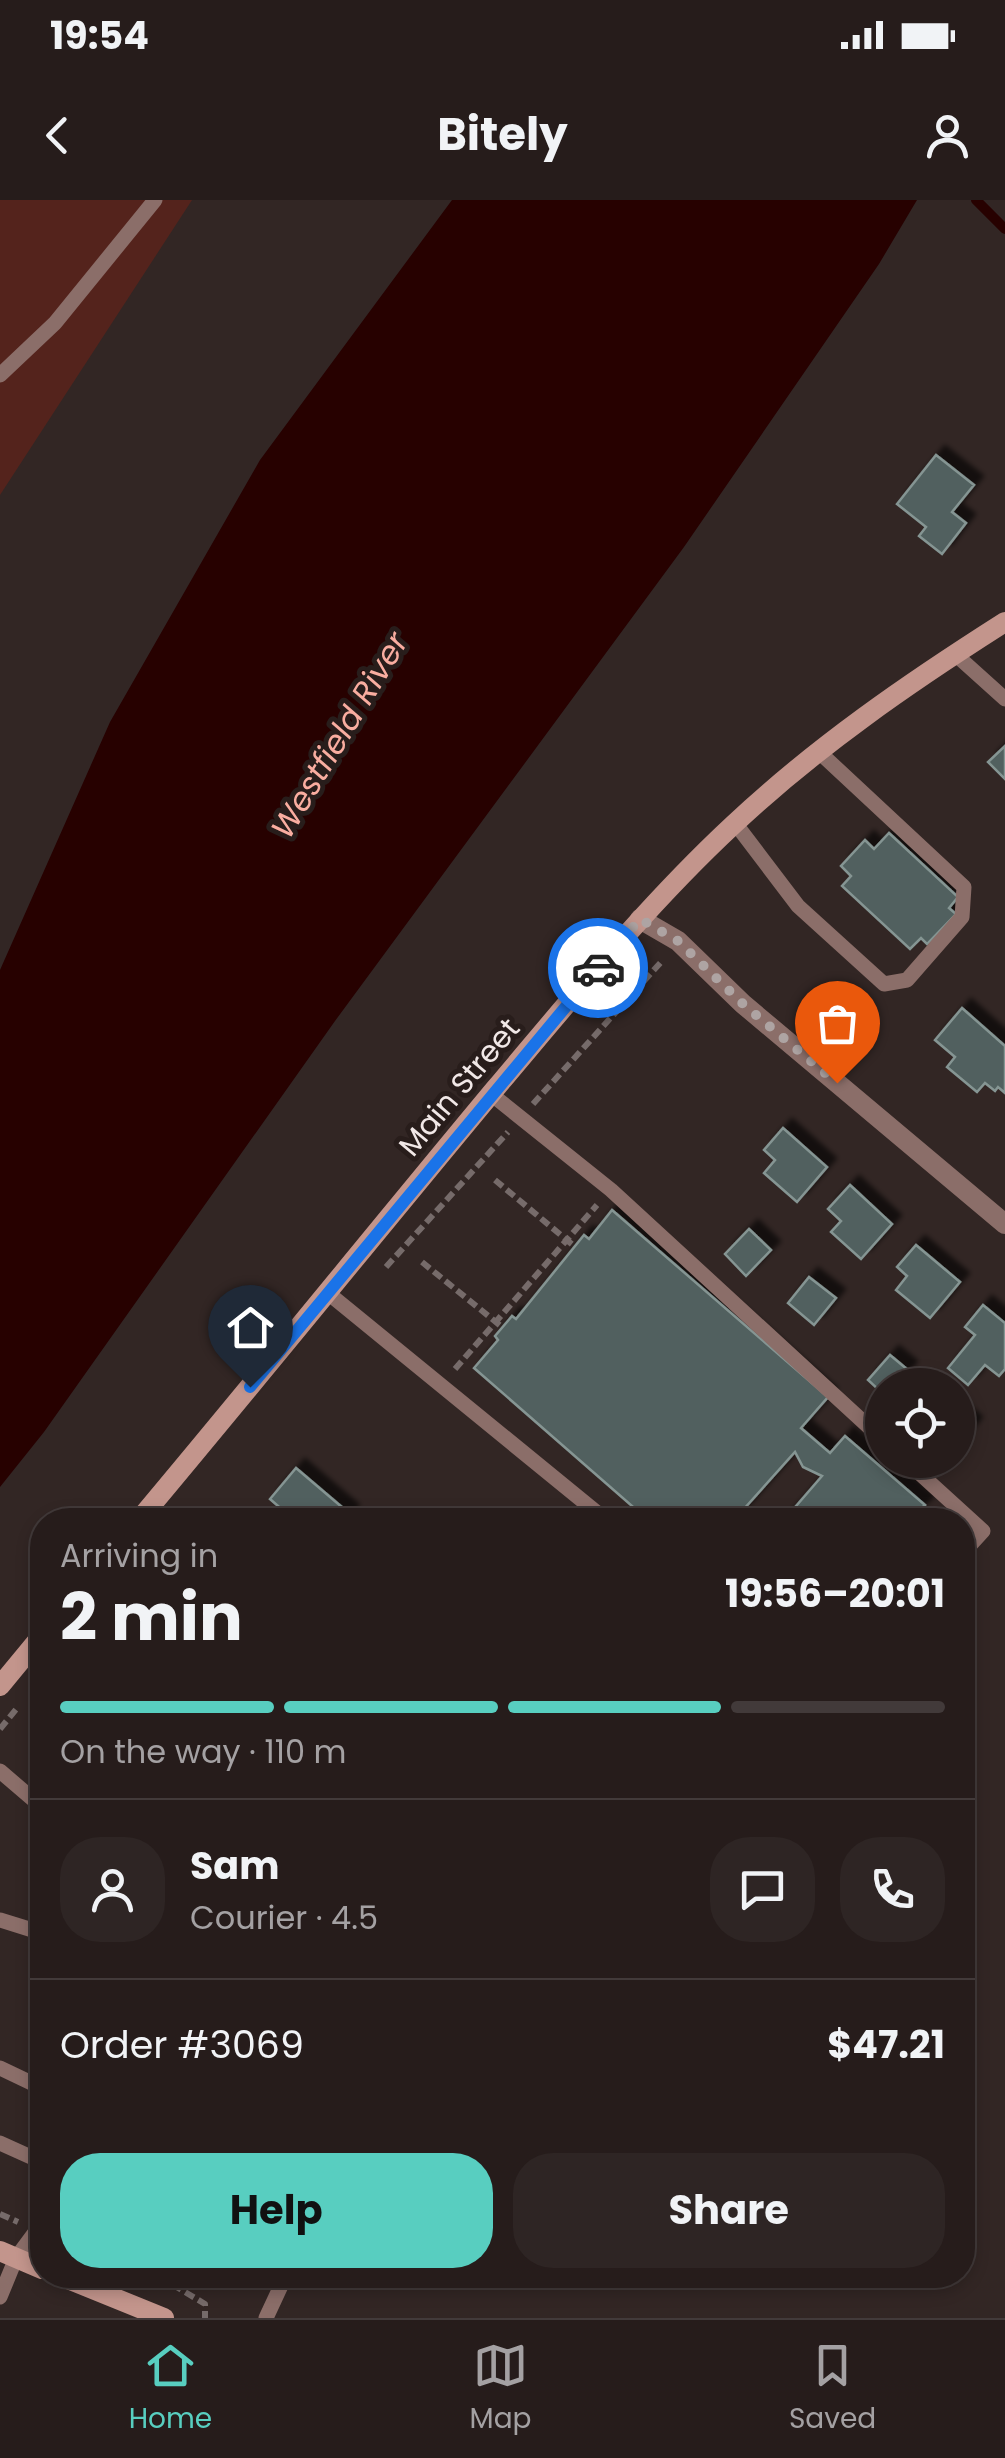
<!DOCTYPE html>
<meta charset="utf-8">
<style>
:root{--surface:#261c1b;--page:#2e2524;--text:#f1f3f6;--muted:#a4a1a3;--line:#423a3a;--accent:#58cec0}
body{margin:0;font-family:Poppins,sans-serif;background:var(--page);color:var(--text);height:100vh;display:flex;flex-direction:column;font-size:38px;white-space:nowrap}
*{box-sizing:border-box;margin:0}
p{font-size:32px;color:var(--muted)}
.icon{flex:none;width:55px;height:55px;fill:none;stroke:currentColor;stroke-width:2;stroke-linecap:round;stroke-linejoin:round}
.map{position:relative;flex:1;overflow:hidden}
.panel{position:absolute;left:30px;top:1308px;width:945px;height:780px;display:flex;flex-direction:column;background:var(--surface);border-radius:40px;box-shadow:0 5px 15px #0003,0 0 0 2px var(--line)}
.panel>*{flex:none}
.fabs{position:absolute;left:865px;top:1168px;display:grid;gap:20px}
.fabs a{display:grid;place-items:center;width:110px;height:110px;border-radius:50%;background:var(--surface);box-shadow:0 5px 15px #0003,0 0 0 2px var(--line);font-size:50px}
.pin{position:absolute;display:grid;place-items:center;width:85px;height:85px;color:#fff;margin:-102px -42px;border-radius:50% 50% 50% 0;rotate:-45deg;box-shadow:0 0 10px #0007}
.pin .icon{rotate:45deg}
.courier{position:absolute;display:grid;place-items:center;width:100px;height:100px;margin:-50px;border:8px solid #1a73e8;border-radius:50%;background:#fff;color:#222;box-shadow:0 2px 12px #0007}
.overview em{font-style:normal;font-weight:700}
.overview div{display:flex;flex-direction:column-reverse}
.overview{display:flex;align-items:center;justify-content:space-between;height:170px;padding:0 30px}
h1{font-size:65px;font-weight:700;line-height:75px}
.bar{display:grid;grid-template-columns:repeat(4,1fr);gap:15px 10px;align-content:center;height:120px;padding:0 30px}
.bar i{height:12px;border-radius:8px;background:var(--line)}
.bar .selected{background:var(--accent)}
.bar p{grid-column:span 4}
.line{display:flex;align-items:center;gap:25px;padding:0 30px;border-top:2px solid var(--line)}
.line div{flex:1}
.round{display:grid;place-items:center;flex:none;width:105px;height:105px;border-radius:40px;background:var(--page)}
.button{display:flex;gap:20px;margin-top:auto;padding:20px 30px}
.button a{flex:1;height:115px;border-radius:40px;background:var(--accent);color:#111;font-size:40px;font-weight:700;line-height:115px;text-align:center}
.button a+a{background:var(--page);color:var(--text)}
.status{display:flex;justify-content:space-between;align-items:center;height:70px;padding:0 50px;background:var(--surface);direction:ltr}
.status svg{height:28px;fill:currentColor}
header{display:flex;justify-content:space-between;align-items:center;height:130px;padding:0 30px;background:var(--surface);font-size:45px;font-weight:700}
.tab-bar{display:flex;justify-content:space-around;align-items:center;height:140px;border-top:2px solid var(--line);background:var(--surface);font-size:28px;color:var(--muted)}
.tab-bar a{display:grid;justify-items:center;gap:5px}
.tab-bar .selected{color:var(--accent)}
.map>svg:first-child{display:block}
.green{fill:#54231c}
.water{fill:#270100}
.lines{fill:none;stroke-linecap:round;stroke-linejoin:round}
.stream{stroke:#270100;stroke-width:10}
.building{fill:#51605e;stroke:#859593;stroke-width:2.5;filter:url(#shadow)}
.path{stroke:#766b6a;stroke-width:6;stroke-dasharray:10 5;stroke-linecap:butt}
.service{stroke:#8b6e69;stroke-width:15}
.minor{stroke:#8b6e69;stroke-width:20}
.secondary{stroke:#c3958c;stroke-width:20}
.done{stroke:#aea4a3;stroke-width:10;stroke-dasharray:0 18}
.route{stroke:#1a73e8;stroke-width:12}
.labels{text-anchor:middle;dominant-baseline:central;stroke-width:10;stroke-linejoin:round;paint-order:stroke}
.street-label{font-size:30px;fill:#f1e8e7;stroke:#281d1b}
.water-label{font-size:32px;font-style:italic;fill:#f9ada0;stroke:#281d1b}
</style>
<div class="status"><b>19:54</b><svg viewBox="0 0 49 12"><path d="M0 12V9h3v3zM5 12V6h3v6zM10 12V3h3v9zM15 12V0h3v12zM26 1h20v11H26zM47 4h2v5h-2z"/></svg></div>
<header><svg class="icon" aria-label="back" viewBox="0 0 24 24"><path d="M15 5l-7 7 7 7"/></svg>Bitely<svg class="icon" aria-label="person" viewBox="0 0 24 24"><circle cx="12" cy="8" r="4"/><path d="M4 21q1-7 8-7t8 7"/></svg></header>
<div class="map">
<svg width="1005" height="2118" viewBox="0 0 1005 2118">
<defs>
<filter id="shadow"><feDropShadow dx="9" dy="-9" stdDeviation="2.5" flood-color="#0009"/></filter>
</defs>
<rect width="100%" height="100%" fill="#322624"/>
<path class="green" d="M 0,0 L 192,0 L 0,295 Z"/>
<path class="water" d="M 452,0 L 917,0 L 879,64 L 684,347 L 335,821 L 44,1232 L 0,1287 L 0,770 L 110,522 L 260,260 Z"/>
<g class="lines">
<path class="stream" d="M 976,0 L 1005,29"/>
</g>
<path class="building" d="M 936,255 L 974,285 L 952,312 L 966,323 L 942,354 L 919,336 L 926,327 L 897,304 Z
M 1005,546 L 1005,579 L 988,562 Z
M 889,633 L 958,697 L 949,708 L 956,714 L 927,744 L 921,738 L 910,749 L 842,686 L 851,676 L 841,666 L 865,640 L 874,649 Z
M 962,808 L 1005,846 L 1005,893 L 998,887 L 995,891 L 985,883 L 977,892 L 947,867 L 955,857 L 935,840 Z
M 783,928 L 827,967 L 797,1002 L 764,973 L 775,960 L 764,950 Z
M 850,985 L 892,1024 L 861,1059 L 831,1032 L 841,1021 L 828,1009 Z
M 612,1010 L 828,1197 L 801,1228 L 830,1253 L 845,1236 L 925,1305 L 908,1320 L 784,1320 L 822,1276 L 803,1267 L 795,1252 L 734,1320 L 648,1320 L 474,1168 L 498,1140 L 495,1136 L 512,1116 L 516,1119 L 584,1035 L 589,1039 Z
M 749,1029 L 771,1050 L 746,1076 L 725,1054 Z
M 916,1045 L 960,1082 L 930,1118 L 896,1090 L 907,1076 L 897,1067 Z
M 809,1077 L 836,1098 L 814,1125 L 788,1103 Z
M 983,1105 L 1005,1123 L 1005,1169 L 999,1176 L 985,1165 L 968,1185 L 948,1168 L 975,1135 L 965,1127 Z
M 890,1155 L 908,1170 L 896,1185 L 882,1185 L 882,1193 L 868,1180 Z
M 958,1213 L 973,1226 L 958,1244 Z
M 296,1268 L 350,1314 L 345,1320 L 294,1320 L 270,1299 Z"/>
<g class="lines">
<path class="path" d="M 533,904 L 662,761
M 495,980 L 574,1046
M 422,1062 L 502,1127
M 386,1067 L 508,932
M 455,1169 L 597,1005
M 0,1529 L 18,1507
M 0,2014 L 18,2022
M 144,2075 L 175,2086 L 205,2104 L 205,2118"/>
<path class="service" d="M 0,175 L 55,123 L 155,0
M 955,454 L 1005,499
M 735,623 L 798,706 L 884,784 L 907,780 L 962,717 L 964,687 L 818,551
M 491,894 L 611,990 L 882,1239
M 328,1093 L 606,1320
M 905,1260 L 983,1331 L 962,1354
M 0,1571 L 42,1607
M 0,1720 L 42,1733
M 0,1868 L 42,1888
M 0,1943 L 42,1962
M 0,2097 L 16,2058 L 42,2023
M 266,2118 L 286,2075"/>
<path class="minor" d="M 640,719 L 678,741 L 743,804 L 1005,1024"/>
<path class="secondary" d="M 139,1320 C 259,1177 376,1032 495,889 C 572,798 646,706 733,625 C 816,547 909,483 1005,422
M 0,1486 L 42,1435
M 0,2051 L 42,2069
M 58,2075 L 164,2118"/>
</g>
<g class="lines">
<path class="done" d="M 598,768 L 640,719 L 678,741 L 743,804 L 837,883"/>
<path class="route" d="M 250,1187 L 598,768"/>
</g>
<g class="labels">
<g class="street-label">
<text transform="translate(459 887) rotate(-50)">Main Street</text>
</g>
<g class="water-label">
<text transform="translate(339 535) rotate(-59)">Westfield River</text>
</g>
</g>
</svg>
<div class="fabs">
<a><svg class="icon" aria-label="locate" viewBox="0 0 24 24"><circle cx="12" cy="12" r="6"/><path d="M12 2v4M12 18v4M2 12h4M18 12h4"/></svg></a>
</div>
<div class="pin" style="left:837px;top:883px;background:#ea580c"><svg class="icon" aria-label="bag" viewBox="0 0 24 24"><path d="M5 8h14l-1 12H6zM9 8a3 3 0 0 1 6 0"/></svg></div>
<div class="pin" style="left:250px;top:1187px;background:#1f2937"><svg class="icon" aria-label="home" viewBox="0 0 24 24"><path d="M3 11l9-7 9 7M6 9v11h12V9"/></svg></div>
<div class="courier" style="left:598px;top:768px"><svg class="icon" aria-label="car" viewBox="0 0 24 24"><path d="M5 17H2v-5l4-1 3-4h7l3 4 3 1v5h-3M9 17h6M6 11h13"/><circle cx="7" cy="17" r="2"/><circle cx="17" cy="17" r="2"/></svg></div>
<section class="panel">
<div class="overview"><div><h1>2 min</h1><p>Arriving in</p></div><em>19:56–20:01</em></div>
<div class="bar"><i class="selected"></i><i class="selected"></i><i class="selected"></i><i></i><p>On the way · 110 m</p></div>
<div class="line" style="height:180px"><a class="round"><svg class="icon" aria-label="person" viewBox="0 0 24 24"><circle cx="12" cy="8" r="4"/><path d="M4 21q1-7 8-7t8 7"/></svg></a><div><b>Sam</b><p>Courier · 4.5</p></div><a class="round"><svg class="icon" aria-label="chat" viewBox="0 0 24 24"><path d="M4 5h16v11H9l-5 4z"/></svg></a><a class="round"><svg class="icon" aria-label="phone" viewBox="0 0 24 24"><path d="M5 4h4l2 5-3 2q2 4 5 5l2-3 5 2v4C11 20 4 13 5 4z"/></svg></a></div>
<div class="line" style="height:130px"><div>Order #3069</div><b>$47.21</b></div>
<div class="button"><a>Help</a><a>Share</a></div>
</section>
</div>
<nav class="tab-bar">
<a class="selected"><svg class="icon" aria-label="home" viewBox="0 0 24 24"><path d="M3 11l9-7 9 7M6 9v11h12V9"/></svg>Home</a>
<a><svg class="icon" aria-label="map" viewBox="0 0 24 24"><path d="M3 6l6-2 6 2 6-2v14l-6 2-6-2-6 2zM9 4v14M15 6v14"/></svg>Map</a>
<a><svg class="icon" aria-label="saved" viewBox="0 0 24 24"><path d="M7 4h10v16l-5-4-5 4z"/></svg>Saved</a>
</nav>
